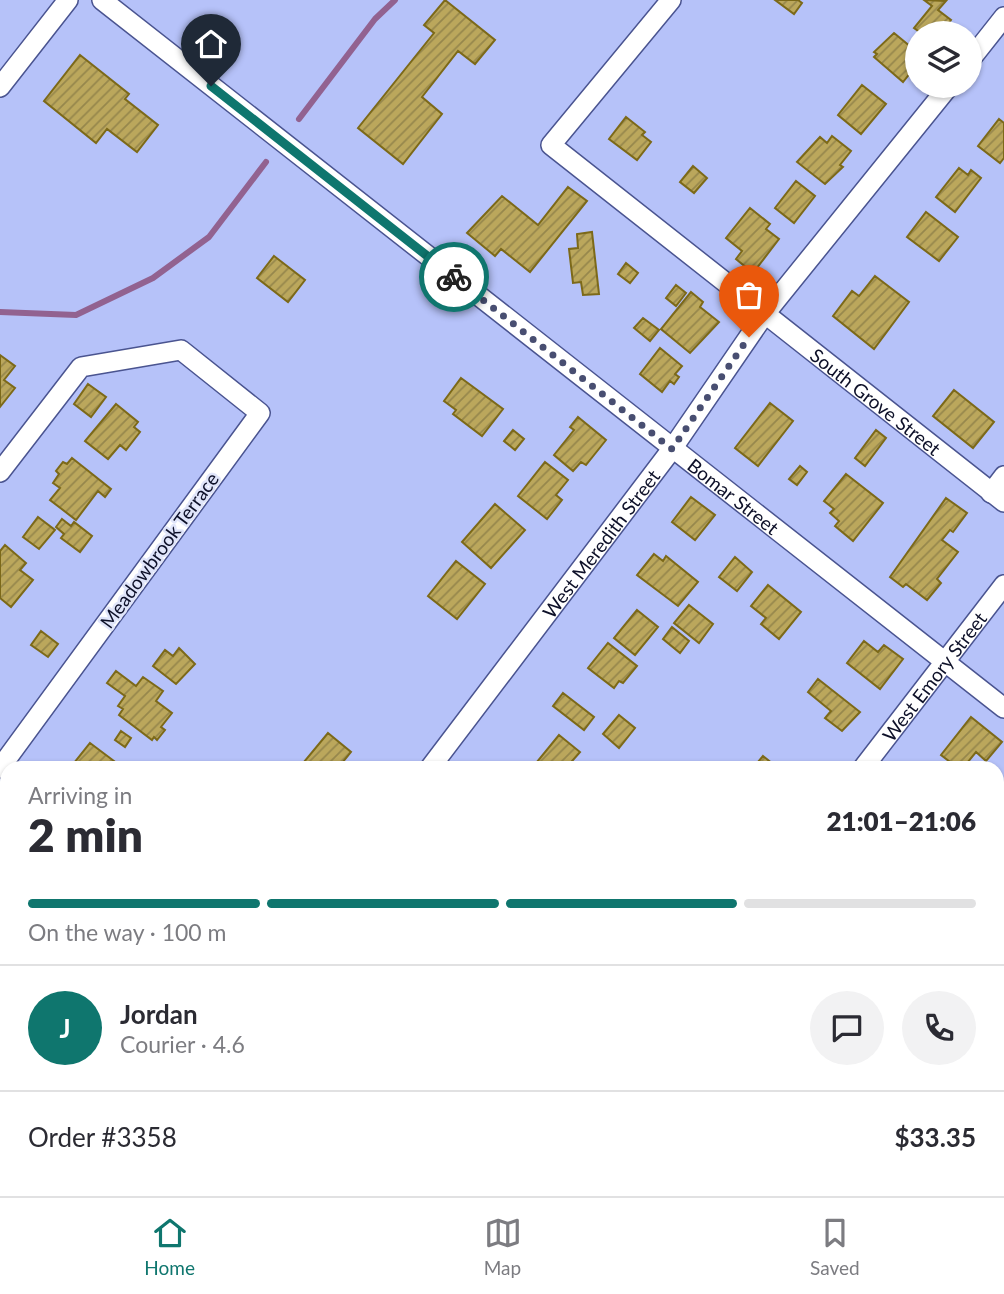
<!DOCTYPE html>
<meta charset="utf-8">
<style>
:root{--surface:#fff;--page:#f2f2f3;--text:#2b2b33;--muted:#7c7c81;--line:#e1e1e2;--accent:#0f766e}
body{margin:0;font-family:Lato,sans-serif;background:var(--page);color:var(--text);height:100vh;display:flex;flex-direction:column;font-size:26px;white-space:nowrap}
*{box-sizing:border-box;margin:0}
p{font-size:23px;color:var(--muted)}
.icon{flex:none;width:38px;height:38px;fill:none;stroke:currentColor;stroke-width:2;stroke-linecap:round;stroke-linejoin:round}
.map{position:relative;flex:1;overflow:hidden}
.side{position:absolute;left:0px;top:761px;width:1004px;height:436px;display:flex;flex-direction:column;background:var(--surface);border-radius:21px 21px 0 0;box-shadow:0 2px 5px #0004}
.side>*{flex:none}
.controls{position:absolute;left:905px;top:21px;display:grid;gap:14px}
.controls a{display:grid;place-items:center;width:77px;height:77px;border-radius:50%;background:var(--surface);box-shadow:0 2px 5px #0004;font-size:35px}
.pin{position:absolute;display:grid;place-items:center;width:60px;height:60px;color:#fff;margin:-72px -30px;border-radius:50% 50% 50% 0;rotate:-45deg;box-shadow:0 0 7px #0007}
.pin .icon{rotate:45deg}
.courier{position:absolute;display:grid;place-items:center;width:70px;height:70px;margin:-35px;border:5px solid #0f766e;border-radius:50%;background:#fff;color:#222;box-shadow:0 2px 9px #0007}
.headline em{font-style:normal;font-weight:800}
.headline div{display:flex;flex-direction:column-reverse}
.headline{display:flex;align-items:center;justify-content:space-between;height:119px;padding:0 28px}
h1{font-size:46px;font-weight:800;line-height:52px}
.bar{display:grid;grid-template-columns:repeat(4,1fr);gap:10px 7px;align-content:center;height:84px;padding:0 28px}
.bar i{height:9px;border-radius:5px;background:var(--line)}
.bar .selected{background:var(--accent)}
.bar p{grid-column:span 4}
.line{display:flex;align-items:center;gap:18px;padding:0 28px;border-top:2px solid var(--line)}
.line div{flex:1}
.round{display:grid;place-items:center;flex:none;width:74px;height:74px;border-radius:37px;background:var(--page)}
.tab-bar{display:flex;justify-content:space-around;align-items:center;height:98px;border-top:2px solid var(--line);background:var(--surface);font-size:19px;color:var(--muted)}
.tab-bar a{display:grid;justify-items:center;gap:4px}
.tab-bar .selected{color:var(--accent)}
.map>svg:first-child{display:block}
.lines{fill:none;stroke-linecap:round;stroke-linejoin:round}
.stream{stroke:#926290;stroke-width:6}
.building{fill:url(#building-hatch);stroke:#7c6919;stroke-width:2}
.street-casing{stroke:#4a5490;stroke-width:22}
.street{stroke:#fff;stroke-width:19}
.done{stroke:#484e71;stroke-width:7;stroke-dasharray:0 12.6}
.route{stroke:#0f766e;stroke-width:9}
.labels{text-anchor:middle;dominant-baseline:central;stroke-width:5;stroke-linejoin:round;paint-order:stroke}
.street-label{font-size:19px;fill:#0d1028;stroke:#e0e5fa}
</style>
<div class="map">
<svg width="1004" height="1196" viewBox="0 0 1004 1196">
<defs>
<pattern id="building-hatch" width="6" height="6" patternUnits="userSpaceOnUse" patternTransform="scale(1.75)"><rect width="6" height="6" fill="#bba75c"/><path d="M-1 1l2-2M0 6l6-6M5 7l2-2" fill="none" stroke="#96874c"/></pattern>
</defs>
<rect width="100%" height="100%" fill="#b6c2f9"/>
<g class="lines">
<path class="stream" d="M 299,119 L 375,19 L 395,0
M 0,312 L 76,315 L 153,278 L 209,237 L 266,162"/>
</g>
<path class="building" d="M 445,0 L 495,40 L 475,64 L 458,51 L 422,97 L 442,114 L 403,164 L 358,128 L 434,33 L 424,25 Z
M 775,0 L 798,0 L 802,3 L 794,14 Z
M 924,0 L 946,1 L 938,10 L 951,20 L 941,33 L 921,33 L 914,28 L 932,6 Z
M 894,33 L 917,52 L 917,71 L 914,74 L 911,72 L 903,82 L 874,57 L 877,54 L 874,52 Z
M 80,55 L 129,94 L 125,99 L 158,125 L 137,152 L 107,129 L 96,143 L 44,101 Z
M 862,85 L 886,104 L 861,134 L 838,115 Z
M 626,117 L 645,132 L 642,135 L 651,142 L 637,160 L 609,139 Z
M 999,119 L 1004,123 L 1004,158 L 1000,163 L 978,146 Z
M 832,136 L 851,151 L 840,165 L 843,167 L 825,184 L 797,162 L 820,137 L 827,143 Z
M 693,166 L 707,178 L 694,193 L 680,182 Z
M 959,168 L 968,175 L 971,170 L 981,178 L 955,212 L 936,197 Z
M 796,181 L 815,196 L 794,223 L 775,208 Z
M 568,187 L 587,201 L 530,272 L 501,249 L 495,256 L 467,233 L 502,196 L 538,225 Z
M 750,208 L 770,224 L 766,229 L 779,239 L 753,273 L 736,259 L 742,251 L 726,238 Z
M 926,212 L 958,237 L 939,261 L 907,237 Z
M 592,232 L 599,294 L 583,295 L 581,282 L 573,283 L 569,249 L 578,248 L 577,234 Z
M 274,256 L 305,280 L 288,302 L 257,278 Z
M 626,263 L 638,273 L 630,283 L 618,274 Z
M 875,276 L 909,302 L 874,349 L 833,316 L 852,291 L 859,296 Z
M 676,285 L 686,293 L 676,306 L 666,298 Z
M 691,292 L 703,302 L 700,307 L 719,322 L 690,353 L 661,329 Z
M 643,318 L 659,330 L 650,341 L 634,328 Z
M 660,348 L 682,366 L 675,374 L 679,377 L 674,384 L 670,381 L 662,392 L 640,374 Z
M 0,355 L 15,366 L 4,380 L 15,388 L 0,407 Z
M 461,378 L 503,409 L 482,436 L 453,414 L 456,410 L 444,401 Z
M 88,384 L 106,397 L 91,417 L 74,404 Z
M 954,390 L 994,422 L 973,448 L 933,416 Z
M 770,403 L 793,421 L 758,466 L 735,448 Z
M 116,404 L 138,422 L 134,427 L 140,432 L 126,450 L 120,445 L 108,459 L 85,441 Z
M 578,417 L 606,440 L 586,465 L 581,462 L 573,471 L 554,455 L 574,430 L 570,427 Z
M 513,430 L 524,439 L 515,450 L 504,441 Z
M 876,430 L 886,438 L 865,466 L 855,458 Z
M 72,458 L 111,489 L 105,497 L 98,491 L 76,520 L 50,500 L 60,488 L 53,483 L 59,474 L 56,471 L 63,462 L 67,464 Z
M 545,462 L 568,480 L 556,495 L 562,500 L 547,519 L 518,496 Z
M 800,466 L 807,472 L 797,485 L 789,479 Z
M 846,474 L 883,503 L 853,541 L 835,526 L 839,521 L 830,513 L 834,509 L 824,501 Z
M 691,497 L 715,515 L 695,540 L 672,522 Z
M 946,498 L 967,513 L 953,532 L 950,530 L 942,540 L 958,552 L 937,579 L 941,583 L 927,600 L 906,584 L 903,587 L 890,577 Z
M 495,504 L 525,530 L 491,568 L 462,542 Z
M 38,517 L 55,530 L 39,549 L 23,537 Z
M 62,519 L 71,526 L 74,522 L 92,536 L 80,552 L 61,538 L 64,534 L 56,527 Z
M 5,545 L 26,563 L 20,570 L 33,580 L 11,607 L 0,598 L 0,551 Z
M 654,554 L 663,561 L 666,556 L 698,582 L 678,606 L 637,575 Z
M 735,557 L 752,572 L 737,591 L 719,577 Z
M 456,561 L 485,584 L 457,619 L 428,596 Z
M 768,585 L 801,612 L 779,639 L 761,624 L 766,618 L 751,606 Z
M 689,605 L 713,624 L 699,643 L 674,623 Z
M 637,610 L 658,627 L 635,655 L 614,638 Z
M 672,627 L 689,641 L 680,653 L 663,639 Z
M 41,631 L 58,644 L 48,657 L 31,645 Z
M 864,641 L 878,652 L 884,645 L 903,659 L 880,689 L 847,663 Z
M 608,643 L 637,666 L 623,683 L 619,681 L 614,688 L 588,668 Z
M 179,648 L 195,664 L 176,684 L 153,666 L 165,650 L 173,656 Z
M 116,671 L 136,686 L 143,677 L 163,691 L 156,701 L 172,713 L 161,727 L 165,730 L 157,740 L 154,737 L 152,740 L 119,715 L 123,709 L 118,706 L 125,696 L 107,683 Z
M 818,679 L 860,712 L 842,731 L 825,718 L 831,711 L 808,692 Z
M 563,693 L 594,717 L 584,730 L 553,706 Z
M 619,715 L 635,728 L 619,748 L 603,734 Z
M 971,717 L 1002,742 L 986,761 L 976,752 L 963,768 L 958,768 L 941,755 Z
M 121,731 L 131,738 L 125,747 L 115,740 Z
M 328,733 L 351,752 L 338,768 L 299,768 Z
M 559,735 L 580,752 L 566,768 L 532,768 Z
M 90,743 L 118,764 L 119,768 L 70,768 Z
M 763,756 L 778,768 L 753,768 Z
M 1004,907 L 1004,927 L 998,922 L 998,915 Z
M 998,945 L 1004,950 L 1004,996 L 998,1004 Z
M 1004,1168 L 1004,1196 L 991,1196 L 985,1191 L 998,1190 L 998,1176 Z
M 15,1190 L 28,1190 L 36,1196 L 10,1196 Z
M 33,1190 L 58,1190 L 59,1191 L 56,1196 L 39,1196 Z
M 322,1190 L 395,1190 L 402,1196 L 330,1196 Z
M 726,1190 L 770,1190 L 765,1196 L 721,1196 Z"/>
<g class="lines">
<g class="street-casing">
<g id="street">
<path id="s1" d="M 102,0 L 1004,708"/>
<path id="s2" d="M 671,0 L 551,145 L 1004,502"/>
<path d="M 970,60 L 1004,17"/>
<path d="M 0,87 L 68,0"/>
<path d="M 0,472 L 81,367 L 181,350 L 260,413 L 0,768"/>
<path d="M 991,493 L 1004,476"/>
<path id="s3" d="M 430,768 L 672,449 L 764,315 L 949,86"/>
<path id="s4" d="M 863,768 L 1004,585"/>
<path d="M 0,886 L 7,891"/>
<path d="M 623,1190 L 631,1196"/>
<path d="M 109,1196 L 113,1190"/>
<path d="M 535,1196 L 539,1190"/>
</g>
</g>
<use href="#street" class="street"/>
</g>
<g class="lines">
<path class="done" d="M 454,277 L 672,449 L 749,337"/>
<path class="route" d="M 211,86 L 454,277"/>
</g>
<g class="labels">
<g class="street-label">
<text stroke="none"><textPath href="#s2" startOffset="602">South Grove Street</textPath></text>
<text stroke="none"><textPath href="#s1" startOffset="803">Bomar Street</textPath></text>
<text stroke="none"><textPath href="#s3" startOffset="282">West Meredith Street</textPath></text>
<text transform="translate(159 550) rotate(-54)">Meadowbrook Terrace</text>
<text stroke="none"><textPath href="#s4" startOffset="116">West Emory Street</textPath></text>
</g>
</g>
</svg>
<div class="controls">
<a><svg class="icon" aria-label="layers" viewBox="0 0 24 24"><path d="M12 4l9 5-9 5-9-5zM3 14l9 5 9-5"/></svg></a>
</div>
<div class="pin" style="left:749px;top:337px;background:#ea580c"><svg class="icon" aria-label="bag" viewBox="0 0 24 24"><path d="M5 8h14l-1 12H6zM9 8a3 3 0 0 1 6 0"/></svg></div>
<div class="pin" style="left:211px;top:86px;background:#1f2937"><svg class="icon" aria-label="home" viewBox="0 0 24 24"><path d="M3 11l9-7 9 7M6 9v11h12V9"/></svg></div>
<div class="courier" style="left:454px;top:277px"><svg class="icon" aria-label="bike" viewBox="0 0 24 24"><circle cx="6" cy="16" r="4"/><circle cx="18" cy="16" r="4"/><path d="M6 16l4-8h5l3 8M10 8l3 8H6M13 5h3"/></svg></div>
<section class="side">
<div class="headline"><div><h1>2 min</h1><p>Arriving in</p></div><em>21:01–21:06</em></div>
<div class="bar"><i class="selected"></i><i class="selected"></i><i class="selected"></i><i></i><p>On the way · 100 m</p></div>
<div class="line" style="height:126px"><b class="round" style="background:var(--accent);color:#fff">J</b><div><b>Jordan</b><p>Courier · 4.6</p></div><a class="round"><svg class="icon" aria-label="chat" viewBox="0 0 24 24"><path d="M4 5h16v11H9l-5 4z"/></svg></a><a class="round"><svg class="icon" aria-label="phone" viewBox="0 0 24 24"><path d="M5 4h4l2 5-3 2q2 4 5 5l2-3 5 2v4C11 20 4 13 5 4z"/></svg></a></div>
<div class="line" style="height:91px"><div>Order #3358</div><b>$33.35</b></div>
</section>
</div>
<nav class="tab-bar">
<a class="selected"><svg class="icon" aria-label="home" viewBox="0 0 24 24"><path d="M3 11l9-7 9 7M6 9v11h12V9"/></svg>Home</a>
<a><svg class="icon" aria-label="map" viewBox="0 0 24 24"><path d="M3 6l6-2 6 2 6-2v14l-6 2-6-2-6 2zM9 4v14M15 6v14"/></svg>Map</a>
<a><svg class="icon" aria-label="saved" viewBox="0 0 24 24"><path d="M7 4h10v16l-5-4-5 4z"/></svg>Saved</a>
</nav>
